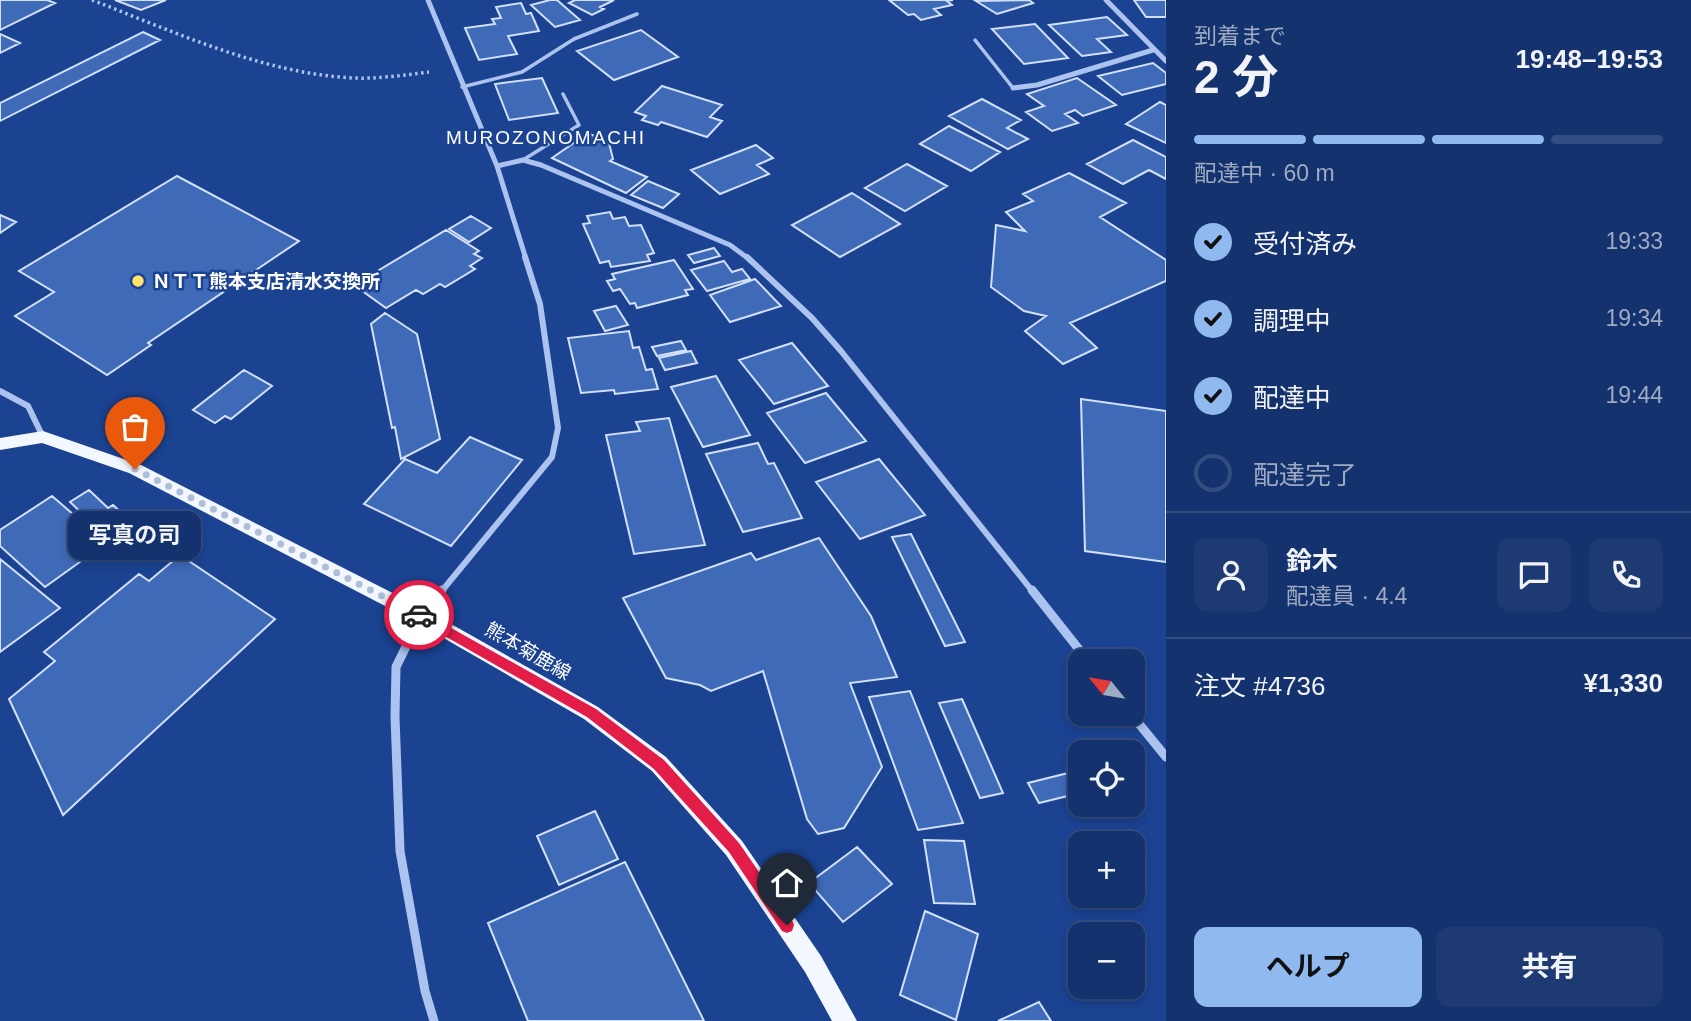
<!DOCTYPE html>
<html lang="ja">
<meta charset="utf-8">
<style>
:root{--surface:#14326e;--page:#1d3a73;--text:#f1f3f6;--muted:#9daac2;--line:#334d81;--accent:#90b9f0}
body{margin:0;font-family:Arial,"Noto Sans JP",sans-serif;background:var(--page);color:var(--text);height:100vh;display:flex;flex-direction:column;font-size:26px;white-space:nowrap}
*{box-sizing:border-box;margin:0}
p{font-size:23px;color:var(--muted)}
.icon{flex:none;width:38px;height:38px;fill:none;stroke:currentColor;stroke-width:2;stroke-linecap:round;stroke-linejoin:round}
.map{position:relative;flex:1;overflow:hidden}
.drawer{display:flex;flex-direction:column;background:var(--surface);width:525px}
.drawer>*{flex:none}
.needle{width:46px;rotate:300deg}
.buttons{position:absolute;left:1068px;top:649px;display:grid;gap:14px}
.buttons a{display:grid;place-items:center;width:77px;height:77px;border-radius:14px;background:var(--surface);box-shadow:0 4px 10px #0003,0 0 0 2px var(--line);font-size:35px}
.pin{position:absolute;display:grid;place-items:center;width:60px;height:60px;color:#fff;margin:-72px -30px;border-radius:50% 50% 50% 0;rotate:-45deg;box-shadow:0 0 7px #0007}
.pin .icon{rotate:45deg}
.courier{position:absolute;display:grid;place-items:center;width:70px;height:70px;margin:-35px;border:5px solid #e11d48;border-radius:50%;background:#fff;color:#222;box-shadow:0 2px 9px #0007}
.bubble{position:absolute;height:49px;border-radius:14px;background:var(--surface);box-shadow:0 4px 10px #0003,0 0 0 2px var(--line);font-size:23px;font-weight:700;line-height:49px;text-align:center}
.summary em{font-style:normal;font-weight:700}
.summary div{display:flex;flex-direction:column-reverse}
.summary{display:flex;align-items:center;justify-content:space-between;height:119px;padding:0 28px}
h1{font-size:46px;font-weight:700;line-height:52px}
.bar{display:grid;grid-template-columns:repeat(4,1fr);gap:10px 7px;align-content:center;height:84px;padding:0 28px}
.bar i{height:9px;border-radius:5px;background:var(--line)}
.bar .current{background:var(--accent)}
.bar p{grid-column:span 4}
.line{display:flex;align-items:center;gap:18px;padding:0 28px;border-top:2px solid var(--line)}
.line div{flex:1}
.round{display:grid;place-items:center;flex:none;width:74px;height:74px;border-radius:14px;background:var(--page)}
ol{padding:0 28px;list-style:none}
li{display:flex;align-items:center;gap:21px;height:77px}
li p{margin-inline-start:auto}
li .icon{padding:7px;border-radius:50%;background:var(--accent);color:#111;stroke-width:4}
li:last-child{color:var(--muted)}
li i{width:38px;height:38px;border:4px solid var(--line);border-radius:50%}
.cta{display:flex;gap:14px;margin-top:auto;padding:14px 28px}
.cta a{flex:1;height:80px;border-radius:14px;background:var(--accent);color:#111;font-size:28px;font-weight:700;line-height:80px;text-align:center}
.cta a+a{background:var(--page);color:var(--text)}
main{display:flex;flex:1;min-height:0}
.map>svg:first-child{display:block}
.building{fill:#3f6ab8;stroke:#d2e0fa;stroke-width:2}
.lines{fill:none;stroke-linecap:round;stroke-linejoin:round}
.path{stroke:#acc3ef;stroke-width:3.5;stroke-dasharray:2.5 3.5;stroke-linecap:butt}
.lane{stroke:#acc3ef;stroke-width:3.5}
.street-far2{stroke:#acc3ef;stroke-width:5}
.street-far1{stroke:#acc3ef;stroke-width:6}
.street{stroke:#acc3ef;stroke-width:9}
.primary{fill:#f3f7ff;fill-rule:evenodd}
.route{fill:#e11d48}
.done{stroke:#afbdd9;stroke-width:7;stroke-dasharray:0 12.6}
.poi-dot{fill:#ffe369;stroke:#1b4392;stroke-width:2.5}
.labels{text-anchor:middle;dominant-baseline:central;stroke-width:5;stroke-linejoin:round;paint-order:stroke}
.far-quarter-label{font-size:19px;letter-spacing:2px;fill:#fff;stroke:#1b4392}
.poi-label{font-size:19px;font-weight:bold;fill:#fff;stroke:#1b4392;text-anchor:start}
.street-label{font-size:19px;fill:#fff;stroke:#1b4392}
</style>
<main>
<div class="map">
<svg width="1166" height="1021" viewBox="0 0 1166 1021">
<rect width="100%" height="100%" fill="#1b4392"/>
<path class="building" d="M 0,0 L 47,0 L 55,3 L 0,30 Z
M 115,0 L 166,0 L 141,10 Z
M 550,0 L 557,0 L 580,20 L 555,27 L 531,5 Z
M 575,0 L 614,0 L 600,7 L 604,9 L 592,15 L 569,3 Z
M 889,0 L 953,0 L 947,1 L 952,5 L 934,9 L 941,15 L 921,20 L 914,14 L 908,15 Z
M 1029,0 L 1033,3 L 997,14 L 976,1 Z
M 1134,0 L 1166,0 L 1166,17 L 1146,17 Z
M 521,3 L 526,14 L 531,13 L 539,31 L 508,36 L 517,54 L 479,60 L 465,28 L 495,24 L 492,19 L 501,18 L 496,7 Z
M 1107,17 L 1127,35 L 1097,39 L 1111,52 L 1082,56 L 1049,25 Z
M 1035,24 L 1068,58 L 1024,64 L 992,29 Z
M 641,30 L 678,57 L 614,80 L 577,51 Z
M 143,32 L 160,40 L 0,121 L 0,103 Z
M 0,34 L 20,43 L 0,53 Z
M 1153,63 L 1166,73 L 1166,84 L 1122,95 L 1098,76 Z
M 542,78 L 558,113 L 509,120 L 495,84 Z
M 1077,78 L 1116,105 L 1083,116 L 1075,110 L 1065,114 L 1078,123 L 1052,131 L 1026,112 L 1044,106 L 1027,94 Z
M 662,86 L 722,105 L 710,117 L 722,121 L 707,137 L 661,122 L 658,125 L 642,120 L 646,116 L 635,112 Z
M 982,99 L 1021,120 L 1007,128 L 1028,139 L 1008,149 L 949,116 Z
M 1160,102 L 1166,105 L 1166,143 L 1126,124 Z
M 949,126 L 1000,152 L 971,171 L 920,144 Z
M 588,133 L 609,143 L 613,159 L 610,161 L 647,177 L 626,193 L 552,158 Z
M 1133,140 L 1166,157 L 1166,179 L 1149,170 L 1123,184 L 1087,164 Z
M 756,145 L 773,158 L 757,165 L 769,174 L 720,194 L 691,170 Z
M 907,164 L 947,186 L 905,211 L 865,188 Z
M 1069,173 L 1126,203 L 1100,217 L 1166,260 L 1166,281 L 1070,323 L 1097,348 L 1063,364 L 1025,331 L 1046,316 L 1024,311 L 991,287 L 996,225 L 1025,231 L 1006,212 L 1033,201 L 1023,194 Z
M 177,176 L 299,241 L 148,343 L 151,345 L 107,375 L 15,316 L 54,292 L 19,271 Z
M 648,181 L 679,194 L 663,208 L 631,195 Z
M 852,193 L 900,224 L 840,257 L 792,225 Z
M 610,212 L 613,219 L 625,217 L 629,226 L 641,225 L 654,253 L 647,255 L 650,261 L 611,267 L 609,261 L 600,263 L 583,224 L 590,223 L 587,216 Z
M 0,215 L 16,222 L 0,233 Z
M 471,216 L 491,228 L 469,242 L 449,229 Z
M 446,230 L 479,251 L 474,254 L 482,258 L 470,266 L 475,269 L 445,287 L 440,284 L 423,294 L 416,290 L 386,308 L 354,285 Z
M 714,248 L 720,256 L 694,263 L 688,255 Z
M 674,260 L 693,289 L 685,290 L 688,295 L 637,308 L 635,303 L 630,304 L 620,289 L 613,291 L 607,281 L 615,279 L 612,274 Z
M 724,261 L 732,272 L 742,269 L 750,279 L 707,291 L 691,270 Z
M 755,279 L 781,306 L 730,322 L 710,295 Z
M 616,306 L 628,325 L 605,331 L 594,311 Z
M 385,313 L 417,334 L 440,439 L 401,459 L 395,427 L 392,428 L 371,324 Z
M 629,331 L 633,348 L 639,347 L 646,370 L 652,369 L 658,389 L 615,394 L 614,390 L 581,393 L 568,338 Z
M 681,341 L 686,350 L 657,356 L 652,347 Z
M 792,343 L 828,386 L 774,404 L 739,360 Z
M 691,351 L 697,363 L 665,370 L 659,358 Z
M 244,370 L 272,386 L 231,419 L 225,416 L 215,423 L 193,410 Z
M 716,376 L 750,435 L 703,447 L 671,387 Z
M 826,393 L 866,441 L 805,463 L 767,413 Z
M 1081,399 L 1166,411 L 1166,562 L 1085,551 Z
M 669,418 L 705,545 L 634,554 L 606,435 L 640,431 L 636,422 Z
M 470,437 L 522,460 L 451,546 L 364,504 L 405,459 L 437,473 Z
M 758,443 L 768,464 L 774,463 L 802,518 L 743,532 L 706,454 Z
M 879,459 L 925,515 L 860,539 L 816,482 Z
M 89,490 L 108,508 L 113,505 L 134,524 L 142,518 L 158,533 L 126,555 L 70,502 Z
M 52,496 L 111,547 L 95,558 L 91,554 L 45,587 L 0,546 L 0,530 Z
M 911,534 L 965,642 L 945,646 L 892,537 Z
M 819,538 L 871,616 L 897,677 L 850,683 L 882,767 L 844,828 L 818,834 L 807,819 L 763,671 L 711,691 L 700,685 L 666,678 L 623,598 L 751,553 L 756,560 Z
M 180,555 L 275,619 L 63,815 L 9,699 L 55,661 L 44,652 L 139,574 L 149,581 Z
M 0,559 L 60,608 L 0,652 Z
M 910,691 L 963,823 L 918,830 L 869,697 Z
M 962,699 L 1003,793 L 980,798 L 939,703 Z
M 1080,770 L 1080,793 L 1039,803 L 1028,783 Z
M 595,811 L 618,859 L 559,885 L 537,836 Z
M 924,840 L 964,841 L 975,904 L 934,903 Z
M 857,847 L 892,884 L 843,922 L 809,883 Z
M 625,862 L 704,1021 L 528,1021 L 488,923 Z
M 925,911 L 978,934 L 956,1020 L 900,995 Z
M 1039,1002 L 1051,1021 L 998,1021 Z"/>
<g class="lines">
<path class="path" d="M 92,0 C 175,32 264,74 354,78 C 379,79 404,75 429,72"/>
<path class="lane" d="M 975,40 L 1013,88
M 462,87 L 522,72 L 574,39 L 637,14
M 523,160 L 579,125 L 563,94"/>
<path class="street-far2" d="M 428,0 L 497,166 L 526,259
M 1106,0 L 1166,61
M 1013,88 L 1037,85 L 1153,50
M 497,166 L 523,160 L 541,165 L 730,245 L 749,259"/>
<path class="street-far1" d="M 747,257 L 812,318 L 841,351 L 1033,592
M 0,391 L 28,406 L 43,437
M 441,592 L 552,457 L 558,428 L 540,304 L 525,257"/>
<path class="street" d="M 1032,590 L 1089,662
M 1131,714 L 1166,757
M 434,1021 L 425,991 L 400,851 L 395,717 L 396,667 L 421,616 L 442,590"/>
<path class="primary" d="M 43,431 L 141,465 L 428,611 L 598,707 L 666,757 L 742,841 L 821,956 L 857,1021 L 832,1021 L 805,972 L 726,855 L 652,771 L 584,719 L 414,621 L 129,473 L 42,443 L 0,450 L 0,438 Z"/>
</g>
<path class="route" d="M 419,610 L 596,709 L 664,760 L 739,843 L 792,920 L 794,925 L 792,931 L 787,933 L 782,931 L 729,852 L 654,769 L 587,717 L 415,619 L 413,615 Z"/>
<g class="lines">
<path class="done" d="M 135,469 L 419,615"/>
</g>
<circle class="poi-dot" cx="138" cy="281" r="7"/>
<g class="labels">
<g class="far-quarter-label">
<text x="546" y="137">MUROZONOMACHI</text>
</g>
<g class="poi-label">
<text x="152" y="281">ＮＴＴ熊本支店清水交換所</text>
</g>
<g class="street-label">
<text transform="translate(528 651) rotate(30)">熊本菊鹿線</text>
</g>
</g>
</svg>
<div class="buttons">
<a><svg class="needle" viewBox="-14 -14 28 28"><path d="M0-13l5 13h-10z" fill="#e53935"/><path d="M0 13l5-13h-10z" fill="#9daac2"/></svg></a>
<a><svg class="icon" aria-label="locate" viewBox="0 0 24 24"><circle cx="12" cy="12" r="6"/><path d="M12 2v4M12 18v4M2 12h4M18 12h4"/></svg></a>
<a>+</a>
<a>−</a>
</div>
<div class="pin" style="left:135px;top:469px;background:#ea580c"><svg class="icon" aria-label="bag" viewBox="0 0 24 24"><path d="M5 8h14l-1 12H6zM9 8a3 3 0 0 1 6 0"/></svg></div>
<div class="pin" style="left:787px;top:925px;background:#1f2937"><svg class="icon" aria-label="home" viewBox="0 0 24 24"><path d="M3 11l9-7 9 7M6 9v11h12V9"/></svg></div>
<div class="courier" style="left:419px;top:615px"><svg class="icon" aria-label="car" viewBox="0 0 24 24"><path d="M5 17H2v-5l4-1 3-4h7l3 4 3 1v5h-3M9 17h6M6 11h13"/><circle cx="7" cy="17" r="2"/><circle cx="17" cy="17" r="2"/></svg></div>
<div class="bubble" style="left:68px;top:511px;width:133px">写真の司</div>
</div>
<section class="drawer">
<div class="summary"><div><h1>2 分</h1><p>到着まで</p></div><em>19:48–19:53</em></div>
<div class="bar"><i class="current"></i><i class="current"></i><i class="current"></i><i></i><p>配達中 · 60 m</p></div>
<ol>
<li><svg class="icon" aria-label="check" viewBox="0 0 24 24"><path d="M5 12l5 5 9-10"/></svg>受付済み<p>19:33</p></li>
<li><svg class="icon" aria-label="check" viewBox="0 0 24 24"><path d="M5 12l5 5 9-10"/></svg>調理中<p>19:34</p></li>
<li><svg class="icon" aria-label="check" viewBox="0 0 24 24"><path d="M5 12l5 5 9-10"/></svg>配達中<p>19:44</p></li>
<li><i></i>配達完了</li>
</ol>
<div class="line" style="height:126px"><a class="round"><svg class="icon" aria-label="person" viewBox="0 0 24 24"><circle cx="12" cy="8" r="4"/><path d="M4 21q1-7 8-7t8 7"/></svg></a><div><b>鈴木</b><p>配達員 · 4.4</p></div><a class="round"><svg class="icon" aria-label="chat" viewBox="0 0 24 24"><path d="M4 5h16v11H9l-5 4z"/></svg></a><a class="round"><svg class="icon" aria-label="phone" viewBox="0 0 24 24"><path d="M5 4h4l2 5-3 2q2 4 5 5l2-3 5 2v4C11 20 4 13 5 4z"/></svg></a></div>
<div class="line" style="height:91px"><div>注文 #4736</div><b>¥1,330</b></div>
<div class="cta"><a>ヘルプ</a><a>共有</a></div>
</section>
</main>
